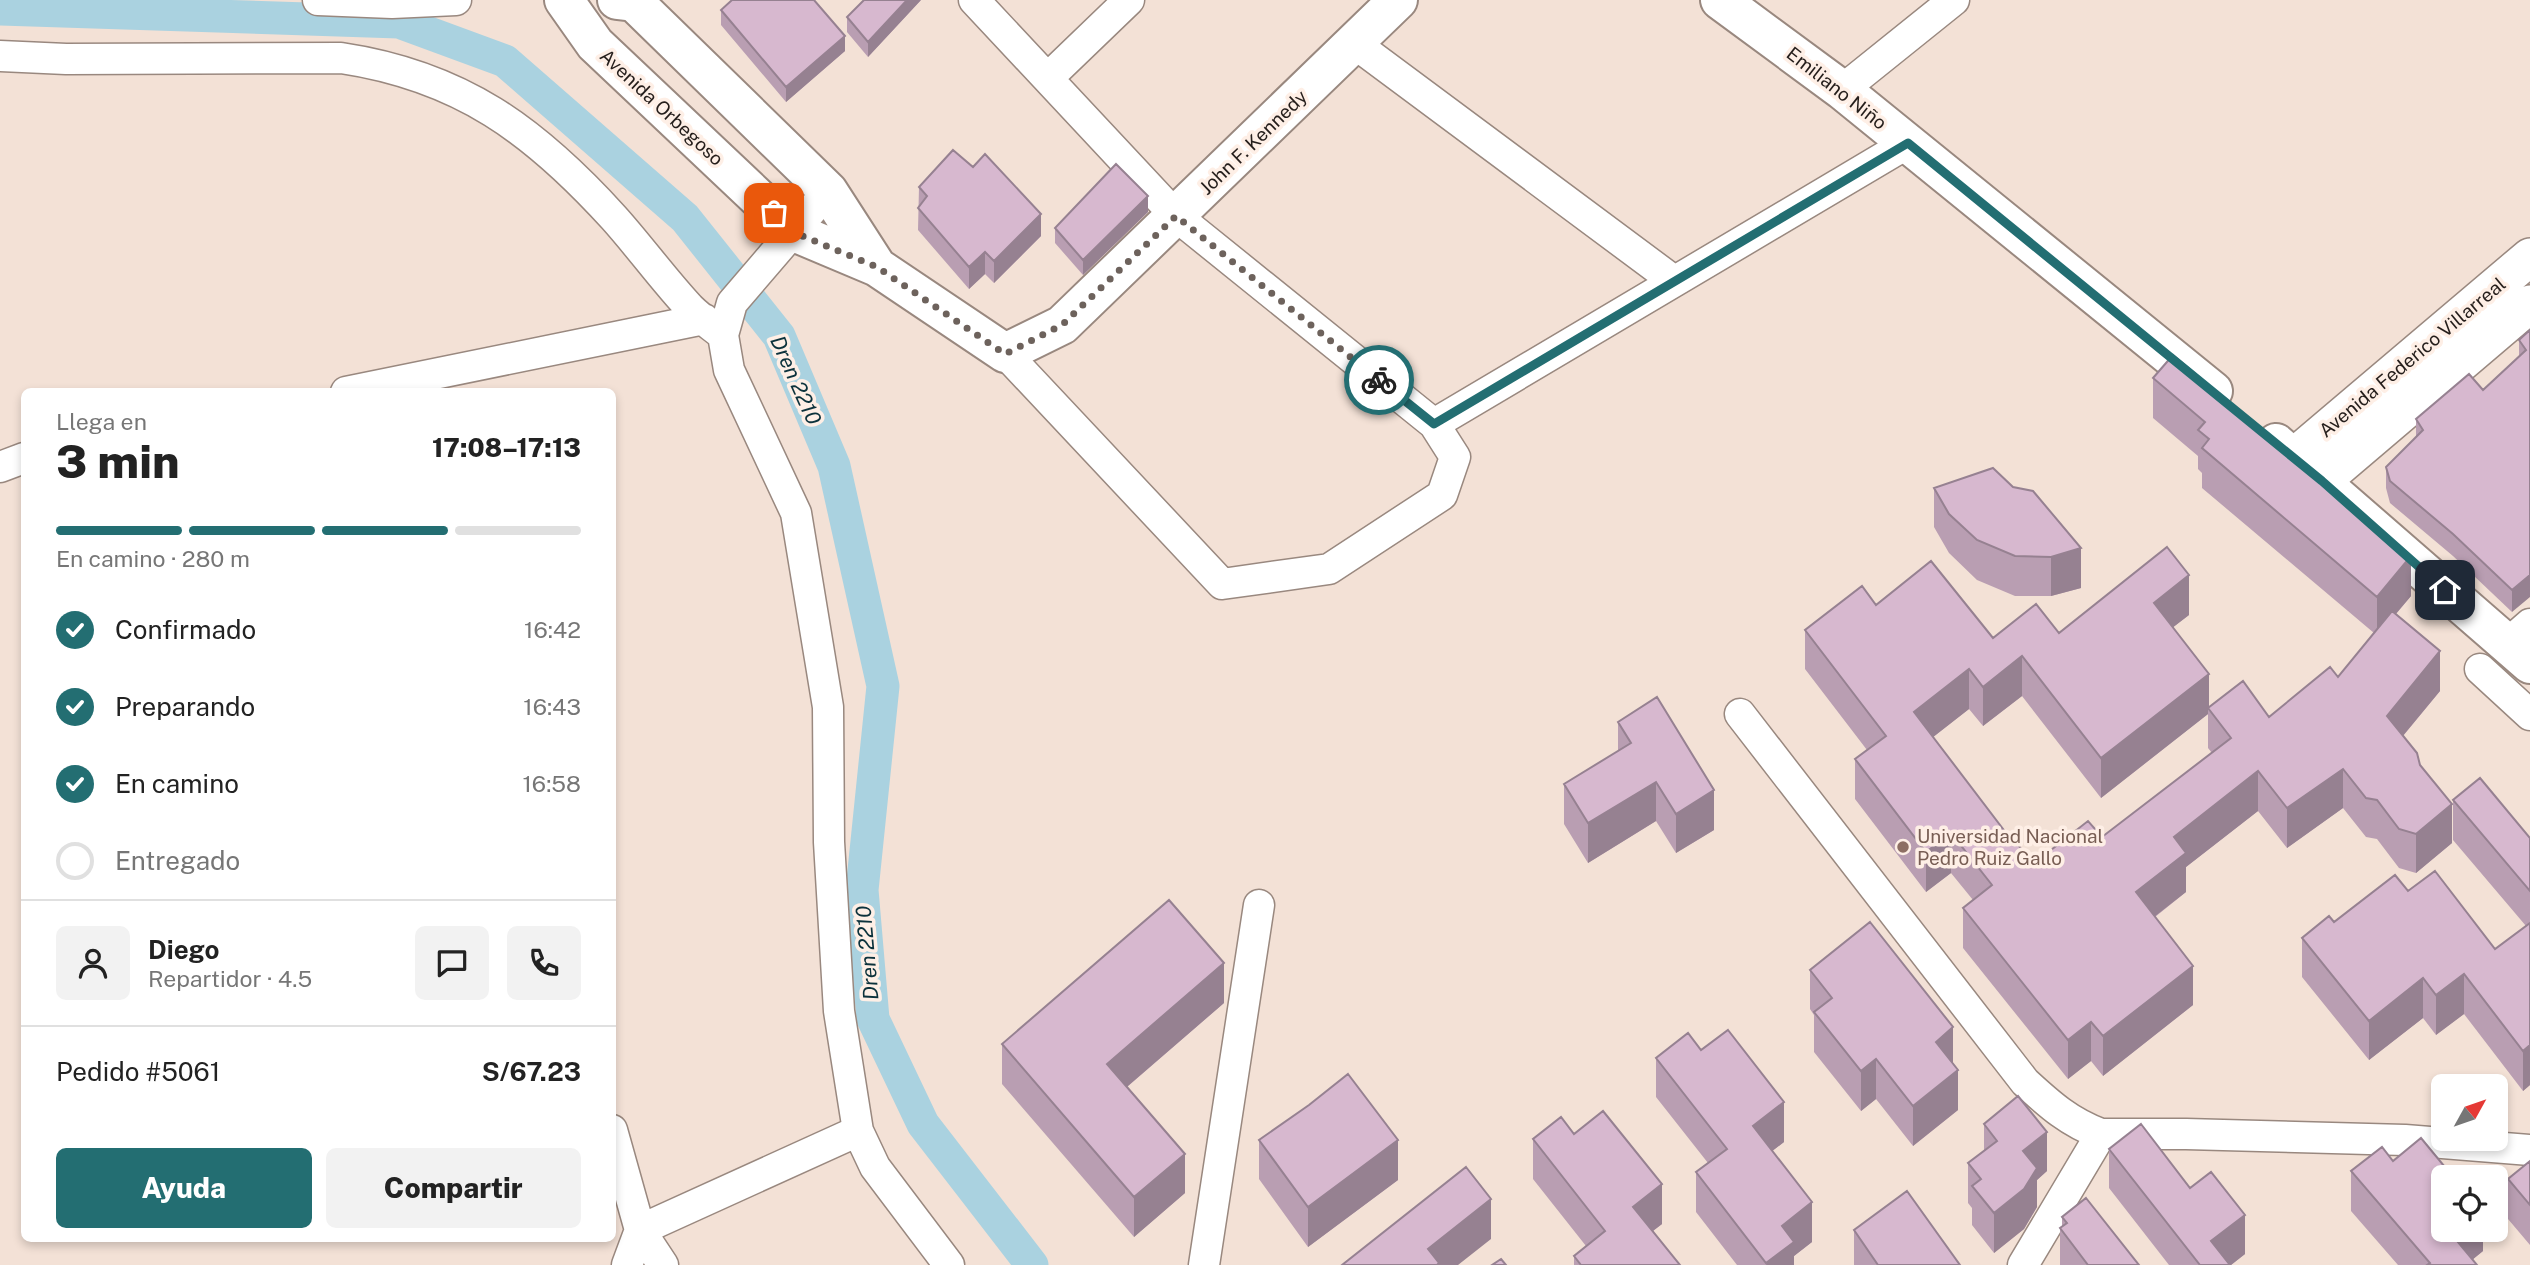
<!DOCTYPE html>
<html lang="es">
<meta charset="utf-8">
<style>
:root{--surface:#fff;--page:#f2f2f2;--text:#222;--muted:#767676;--line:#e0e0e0;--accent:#236e72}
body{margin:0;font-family:"Public Sans",sans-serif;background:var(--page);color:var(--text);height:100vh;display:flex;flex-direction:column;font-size:26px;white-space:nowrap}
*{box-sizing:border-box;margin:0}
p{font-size:23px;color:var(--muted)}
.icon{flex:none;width:38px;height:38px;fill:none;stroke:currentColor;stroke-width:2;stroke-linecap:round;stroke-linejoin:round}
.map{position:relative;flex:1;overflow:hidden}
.details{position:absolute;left:21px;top:388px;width:595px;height:854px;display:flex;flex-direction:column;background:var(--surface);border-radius:10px;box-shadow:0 4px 10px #0003}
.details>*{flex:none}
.needle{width:46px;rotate:50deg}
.controls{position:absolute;left:2431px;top:1074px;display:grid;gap:14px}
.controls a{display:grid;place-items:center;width:77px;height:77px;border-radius:10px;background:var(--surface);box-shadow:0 4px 10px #0003;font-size:35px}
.pin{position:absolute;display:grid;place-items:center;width:60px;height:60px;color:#fff;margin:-30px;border-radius:14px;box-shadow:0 4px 10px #0006}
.courier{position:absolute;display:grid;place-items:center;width:70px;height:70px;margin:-35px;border:5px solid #236e72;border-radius:50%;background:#fff;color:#222;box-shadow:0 2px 9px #0007}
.overview em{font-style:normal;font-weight:800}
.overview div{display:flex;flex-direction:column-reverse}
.overview{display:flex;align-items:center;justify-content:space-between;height:119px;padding:0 35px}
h1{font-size:46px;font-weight:800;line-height:52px}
.bar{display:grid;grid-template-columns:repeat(4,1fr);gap:10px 7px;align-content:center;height:84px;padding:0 35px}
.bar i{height:9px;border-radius:5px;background:var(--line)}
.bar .selected{background:var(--accent)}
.bar p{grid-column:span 4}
.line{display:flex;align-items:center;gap:18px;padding:0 35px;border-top:2px solid var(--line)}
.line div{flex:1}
.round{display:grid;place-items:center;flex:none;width:74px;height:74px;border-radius:10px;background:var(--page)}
ol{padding:0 35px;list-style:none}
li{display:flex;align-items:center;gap:21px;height:77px}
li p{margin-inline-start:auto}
li .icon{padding:7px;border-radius:50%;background:var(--accent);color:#fff;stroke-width:4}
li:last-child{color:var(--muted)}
li i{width:38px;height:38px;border:4px solid var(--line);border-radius:50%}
.cta{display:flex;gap:14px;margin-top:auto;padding:14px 35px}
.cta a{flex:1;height:80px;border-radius:10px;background:var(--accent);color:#fff;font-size:28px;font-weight:800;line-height:80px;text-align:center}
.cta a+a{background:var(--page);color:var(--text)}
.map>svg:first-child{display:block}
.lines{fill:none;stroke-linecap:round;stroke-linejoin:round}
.canal{stroke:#aad2e0;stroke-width:33}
.minor-casing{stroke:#99887f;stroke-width:33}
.tertiary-casing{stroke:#99887f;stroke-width:40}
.secondary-casing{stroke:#99887f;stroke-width:42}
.minor{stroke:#fff;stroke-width:30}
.tertiary{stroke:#fff;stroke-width:37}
.secondary{stroke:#fff;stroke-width:38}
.wall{fill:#b99eb2;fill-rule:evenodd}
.shaded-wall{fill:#968191}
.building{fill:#d7b8cf;stroke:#968191;stroke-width:2}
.done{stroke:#6d625c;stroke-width:7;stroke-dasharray:0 12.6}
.route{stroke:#236e72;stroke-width:9}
.education-dot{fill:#8d6e63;stroke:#feefe6;stroke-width:2.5}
.labels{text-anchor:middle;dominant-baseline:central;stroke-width:7;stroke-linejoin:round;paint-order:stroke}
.street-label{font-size:19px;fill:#251e1b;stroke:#feefe6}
.education-label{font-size:19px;fill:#785e54;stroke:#feefe6;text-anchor:start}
.water-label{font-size:21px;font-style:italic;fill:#0c323c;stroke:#feefe6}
</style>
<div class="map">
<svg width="2530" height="1265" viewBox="0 0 2530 1265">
<rect width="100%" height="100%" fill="#f3e1d6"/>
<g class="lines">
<path class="canal" d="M 0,9 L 399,22 L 505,61 L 685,218 L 779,336 L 834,466 L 883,686 L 862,890 L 873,1019 L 923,1124 L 1032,1265"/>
<g class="minor-casing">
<path id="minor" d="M 318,0 L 392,3 L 456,0
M 974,0 L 1176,216 L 1434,424 L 1908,143
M 1354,43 L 1674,281
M 0,56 L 66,59 L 341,58 C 461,76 534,130 614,218 C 640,247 663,279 690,308 C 700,318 712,326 723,335
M 1049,77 L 1129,0
M 1842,90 L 1954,0
M 828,191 L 732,303 L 723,335 L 729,370 L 796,513 L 828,707 L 829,842 L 839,1011 L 858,1131 L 875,1167 L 949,1265
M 1005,353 L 1222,584 L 1329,569 L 1442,495 L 1455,457 L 1434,424
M 346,392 L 704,319
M 0,467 L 24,458
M 2506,645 L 2530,624
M 2480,669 L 2530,715
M 1740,714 L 2025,1082 C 2050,1105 2069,1122 2101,1134
M 612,1130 L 640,1230 L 663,1265
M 627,1265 L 640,1230 L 858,1131
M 1204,1265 L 1259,905
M 2023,1265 L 2101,1134 L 2186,1134 L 2405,1140 L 2530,1150"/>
</g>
<g class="tertiary-casing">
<path id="tertiary" d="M 2294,457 L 2530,257
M 2322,481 L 2530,304"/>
</g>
<g class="secondary-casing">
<path id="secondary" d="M 564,0 L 595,44 L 794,232 L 877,267 L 1005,353 L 1062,325 L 1398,0
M 617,0 L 634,2 L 828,191 L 877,267
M 1720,0 L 1842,90 L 2213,391
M 2276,443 L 2530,664"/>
</g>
<use href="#minor" class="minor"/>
<use href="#tertiary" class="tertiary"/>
<use href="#secondary" class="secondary"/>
</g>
<path class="wall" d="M 921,0 L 868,57 L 847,32 L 847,17 Z
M 721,10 L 845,51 L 786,102 L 721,25 Z
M 919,187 L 1041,236 L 994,283 L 985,274 L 969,289 L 918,230 Z
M 1148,212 L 1083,275 L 1055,243 L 1055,228 Z
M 2530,330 L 2512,612 L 2453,556 L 2390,503 L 2386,488 L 2386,467 L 2416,437 L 2416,419 L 2483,390 L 2519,357 L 2519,340 Z
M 2153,378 L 2411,596 L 2396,614 L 2440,691 L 2403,736 L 2420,765 L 2452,843 L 2416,873 L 2399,868 L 2377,839 L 2366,837 L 2343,808 L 2287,848 L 2258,811 L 2186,867 L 2186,892 L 2155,917 L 2193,1005 L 2103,1076 L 2091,1061 L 2068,1079 L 1963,948 L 1963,908 L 1973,900 L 1951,873 L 1926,892 L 1855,799 L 1855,759 L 1867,750 L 1805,669 L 1805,630 L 1876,605 L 1993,638 L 2059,633 L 2189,615 L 2173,627 L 2209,707 L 2269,717 L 2338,677 L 2374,633 L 2202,488 L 2202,473 L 2198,469 L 2198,456 L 2153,418 ZM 2022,696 L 2101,798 L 2208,714 L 2208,748 L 2212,753 L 2102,837 L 2033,864 L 2013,842 L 1933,737 L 1969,709 L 1983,726 Z
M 1993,468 L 2081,588 L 2051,596 L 2015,596 L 1977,580 L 1949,553 L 1934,527 L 1934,488 Z
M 1618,722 L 1714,830 L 1676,853 L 1656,821 L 1588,863 L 1564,824 L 1564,784 L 1618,751 Z
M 2453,800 L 2530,838 L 2530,1085 L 2523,1091 L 2464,1014 L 2436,1035 L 2423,1018 L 2369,1060 L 2302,977 L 2302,938 L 2334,922 L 2408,891 L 2495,949 L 2526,926 L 2453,840 Z
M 1810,970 L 1953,1064 L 1958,1110 L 1913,1146 L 1876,1099 L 1861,1111 L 1814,1052 L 1814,1015 L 1810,1009 Z
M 1224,1003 L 1127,1087 L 1185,1193 L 1134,1237 L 1002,1084 L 1002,1044 Z
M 1701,1050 L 1784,1142 L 1772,1151 L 1812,1242 L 1794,1256 L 1794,1265 L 1737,1265 L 1696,1212 L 1696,1172 L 1708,1163 L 1656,1097 L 1656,1058 Z
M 1984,1124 L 2047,1171 L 2037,1180 L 2037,1207 L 2024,1229 L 1994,1253 L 1972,1225 L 1972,1208 L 1968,1203 L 1968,1163 L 1984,1151 Z
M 1574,1134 L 1662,1224 L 1653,1231 L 1680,1265 L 1574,1265 L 1574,1256 L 1586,1246 L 1533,1179 L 1533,1139 Z
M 1259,1140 L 1398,1180 L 1308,1247 L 1259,1179 Z
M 2109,1149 L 2190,1188 L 2245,1254 L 2231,1265 L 2169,1265 L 2109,1188 Z
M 2393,1161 L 2483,1230 L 2483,1251 L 2473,1259 L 2477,1265 L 2398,1265 L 2351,1211 L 2351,1171 Z
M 2530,1161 L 2530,1245 L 2508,1219 L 2508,1179 Z
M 2062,1217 L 2139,1265 L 2060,1265 L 2060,1228 L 2062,1227 Z
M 1854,1230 L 1960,1265 L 1854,1265 Z"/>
<path class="shaded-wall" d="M 907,0 L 921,0 L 868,57 L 868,42 Z
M 845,36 L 845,51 L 786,102 L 786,87 Z
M 1148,196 L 1148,212 L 1083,275 L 1083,260 Z
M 1041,214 L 1041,236 L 994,283 L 994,261 Z
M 985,252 L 985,274 L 969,289 L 969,267 Z
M 2081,548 L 2081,588 L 2051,596 L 2051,557 Z
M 2411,556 L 2411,596 L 2377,636 L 2377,597 Z
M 2189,575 L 2189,615 L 2154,642 L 2154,603 Z
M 2530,575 L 2530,597 L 2512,612 L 2512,590 Z
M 2440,651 L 2440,691 L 2387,755 L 2387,716 Z
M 2022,656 L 2022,696 L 1983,726 L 1983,687 Z
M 1969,669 L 1969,709 L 1914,752 L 1914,712 Z
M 2209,674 L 2209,710 L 2208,708 L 2208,714 L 2101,798 L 2101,758 Z
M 2343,769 L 2343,808 L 2287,848 L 2287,808 Z
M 2258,771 L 2258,811 L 2186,867 L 2186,892 L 2136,931 L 2136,892 L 2174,837 Z
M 1656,782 L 1656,821 L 1588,863 L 1588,823 Z
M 1714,790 L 1714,830 L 1676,853 L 1676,814 Z
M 2452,804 L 2452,843 L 2416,873 L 2416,834 Z
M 1951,833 L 1951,873 L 1926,892 L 1926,852 Z
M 1224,963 L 1224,1003 L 1107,1104 L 1107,1064 Z
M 2193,966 L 2193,1005 L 2103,1076 L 2103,1036 Z
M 2464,974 L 2464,1014 L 2436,1035 L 2436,995 Z
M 2423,978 L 2423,1018 L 2369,1060 L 2369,1021 Z
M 2091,1022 L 2091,1061 L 2068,1079 L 2068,1040 Z
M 1953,1027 L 1953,1067 L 1936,1042 Z
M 2530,1045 L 2530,1085 L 2523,1091 L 2523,1051 Z
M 1876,1059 L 1876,1099 L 1861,1111 L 1861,1071 Z
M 1958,1070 L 1958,1110 L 1913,1146 L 1913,1106 Z
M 1784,1102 L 1784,1142 L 1753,1166 L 1753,1126 Z
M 2047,1132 L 2047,1171 L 2037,1180 L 2037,1207 L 2024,1229 L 1994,1253 L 1994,1213 L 2023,1151 Z
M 1398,1140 L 1398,1180 L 1308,1247 L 1308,1207 Z
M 1185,1154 L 1185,1193 L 1134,1237 L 1134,1197 Z
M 1662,1184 L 1662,1224 L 1633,1246 L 1633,1207 Z
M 1491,1199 L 1491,1239 L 1458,1265 L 1428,1265 L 1428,1249 Z
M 1812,1202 L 1812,1242 L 1794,1256 L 1794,1265 L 1766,1265 L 1782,1226 Z
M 2245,1215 L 2245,1254 L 2231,1265 L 2211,1265 L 2211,1241 Z
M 2460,1230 L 2483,1230 L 2483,1251 L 2466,1265 L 2453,1236 Z"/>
<path class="building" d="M 732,0 L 814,0 L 845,36 L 786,87 L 721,10 Z
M 864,0 L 907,0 L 868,42 L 847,17 Z
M 953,150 L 973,167 L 985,154 L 1041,214 L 994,261 L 985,252 L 969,267 L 918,208 L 927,196 L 919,187 Z
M 1116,164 L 1148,196 L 1083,260 L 1055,228 Z
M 2530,330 L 2530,575 L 2512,590 L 2453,534 L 2390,481 L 2386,467 L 2423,430 L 2416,419 L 2469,374 L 2483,390 L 2526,350 L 2519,340 Z
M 2173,355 L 2411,556 L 2377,597 L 2202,448 L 2209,439 L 2198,430 L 2205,422 L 2153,378 Z
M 1993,468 L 2013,487 L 2033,491 L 2081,548 L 2051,557 L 2015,556 L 1977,540 L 1949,514 L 1934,488 Z
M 2167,547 L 2189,575 L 2154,603 L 2209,674 L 2101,758 L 2022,656 L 1983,687 L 1969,669 L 1914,712 L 2013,842 L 2015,841 L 2033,864 L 2088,821 L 2102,837 L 2231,738 L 2208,708 L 2243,681 L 2269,717 L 2330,667 L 2338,677 L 2392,611 L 2440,651 L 2387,716 L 2417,753 L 2420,765 L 2452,804 L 2416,834 L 2399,829 L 2377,800 L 2366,798 L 2343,769 L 2287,808 L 2258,771 L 2174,837 L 2186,853 L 2136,892 L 2193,966 L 2103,1036 L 2091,1022 L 2068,1040 L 1963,908 L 1992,885 L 1951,833 L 1926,852 L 1855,759 L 1886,736 L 1805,630 L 1862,586 L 1876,605 L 1931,561 L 1993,638 L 2036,604 L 2059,633 Z
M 1657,697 L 1714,790 L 1676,814 L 1656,782 L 1588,823 L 1564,784 L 1631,743 L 1618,722 Z
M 2480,778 L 2530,838 L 2530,891 L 2453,800 Z
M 2435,871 L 2495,949 L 2530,923 L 2530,1045 L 2523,1051 L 2464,974 L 2436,995 L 2423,978 L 2369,1021 L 2302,938 L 2329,916 L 2334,922 L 2395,875 L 2408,891 Z
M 1169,900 L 1224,963 L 1107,1064 L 1185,1154 L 1134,1197 L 1002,1044 Z
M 1870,922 L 1953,1027 L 1936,1042 L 1958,1070 L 1913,1106 L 1876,1059 L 1861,1071 L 1814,1012 L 1832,998 L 1810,970 Z
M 1728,1030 L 1784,1102 L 1753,1126 L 1812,1202 L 1782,1226 L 1794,1242 L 1766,1263 L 1696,1172 L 1727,1149 L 1656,1058 L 1688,1033 L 1701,1050 Z
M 1348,1074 L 1398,1140 L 1308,1207 L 1259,1140 L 1309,1105 Z
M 2018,1096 L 2047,1132 L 2023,1151 L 2037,1168 L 2024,1189 L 1994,1213 L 1972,1186 L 1981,1179 L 1968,1163 L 1997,1141 L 1984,1124 Z
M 1603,1111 L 1662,1184 L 1633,1207 L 1680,1265 L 1581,1265 L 1574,1256 L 1605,1231 L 1533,1139 L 1561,1117 L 1574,1134 Z
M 2141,1124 L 2190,1188 L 2211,1172 L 2245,1215 L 2211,1241 L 2230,1265 L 2200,1265 L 2109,1149 Z
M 2421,1138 L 2454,1178 L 2443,1178 L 2443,1230 L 2460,1230 L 2453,1236 L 2477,1265 L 2427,1265 L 2430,1263 L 2351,1171 L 2382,1147 L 2393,1161 Z
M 2530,1161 L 2530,1205 L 2508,1179 Z
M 1466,1167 L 1491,1199 L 1428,1249 L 1439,1263 L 1437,1265 L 1342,1265 Z
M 1907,1191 L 1960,1265 L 1878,1265 L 1854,1230 Z
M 2086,1198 L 2139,1265 L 2088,1265 L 2060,1228 L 2067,1223 L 2062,1217 Z
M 1501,1259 L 1506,1265 L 1492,1265 Z"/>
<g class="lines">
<path class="done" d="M 774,213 L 793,232 L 877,267 L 1005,354 L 1062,325 L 1176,216 L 1379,380"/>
<path class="route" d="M 1379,380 L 1434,424 L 1908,143 L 2322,481 L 2445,590"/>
</g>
<circle class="education-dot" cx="1903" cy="847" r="7"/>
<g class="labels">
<g class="street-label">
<text transform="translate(1837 88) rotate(38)">Emiliano Niño</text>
<text transform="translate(662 107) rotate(43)">Avenida Orbegoso</text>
<text transform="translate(1253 142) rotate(-44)">John F. Kennedy</text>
<text transform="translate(2412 357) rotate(-40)">Avenida Federico Villarreal</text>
</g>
<g class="education-label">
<text x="1917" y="836">Universidad Nacional<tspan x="1917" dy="22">Pedro Ruiz Gallo</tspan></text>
</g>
<g class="water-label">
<text transform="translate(796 380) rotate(66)">Dren 2210</text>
<text transform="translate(867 953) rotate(-95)">Dren 2210</text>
</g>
</g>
</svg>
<div class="controls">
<a><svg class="needle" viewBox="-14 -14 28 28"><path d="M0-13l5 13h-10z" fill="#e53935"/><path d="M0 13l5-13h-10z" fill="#767676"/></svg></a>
<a><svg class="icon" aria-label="locate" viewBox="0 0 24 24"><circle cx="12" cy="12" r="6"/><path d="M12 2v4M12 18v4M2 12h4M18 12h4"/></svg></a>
</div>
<div class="pin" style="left:774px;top:213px;background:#ea580c"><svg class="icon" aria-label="bag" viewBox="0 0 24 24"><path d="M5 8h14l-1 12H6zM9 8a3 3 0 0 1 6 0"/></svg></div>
<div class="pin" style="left:2445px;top:590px;background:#1f2937"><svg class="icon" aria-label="home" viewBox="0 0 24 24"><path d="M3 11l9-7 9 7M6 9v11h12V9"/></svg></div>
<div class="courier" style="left:1379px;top:380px"><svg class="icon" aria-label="bike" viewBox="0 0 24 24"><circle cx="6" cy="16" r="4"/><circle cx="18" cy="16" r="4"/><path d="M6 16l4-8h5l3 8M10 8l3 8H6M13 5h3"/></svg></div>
<section class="details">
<div class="overview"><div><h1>3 min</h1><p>Llega en</p></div><em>17:08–17:13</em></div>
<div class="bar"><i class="selected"></i><i class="selected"></i><i class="selected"></i><i></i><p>En camino · 280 m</p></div>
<ol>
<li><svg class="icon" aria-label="check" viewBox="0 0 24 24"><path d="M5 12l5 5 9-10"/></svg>Confirmado<p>16:42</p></li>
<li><svg class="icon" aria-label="check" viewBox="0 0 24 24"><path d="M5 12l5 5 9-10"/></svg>Preparando<p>16:43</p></li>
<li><svg class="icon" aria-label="check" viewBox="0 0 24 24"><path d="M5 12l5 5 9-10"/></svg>En camino<p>16:58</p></li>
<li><i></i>Entregado</li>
</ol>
<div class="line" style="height:126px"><a class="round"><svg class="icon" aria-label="person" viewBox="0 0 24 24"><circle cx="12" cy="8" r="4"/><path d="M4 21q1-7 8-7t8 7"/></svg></a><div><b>Diego</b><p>Repartidor · 4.5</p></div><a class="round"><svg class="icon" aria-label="chat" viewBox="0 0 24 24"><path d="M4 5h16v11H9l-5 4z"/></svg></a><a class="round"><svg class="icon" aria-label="phone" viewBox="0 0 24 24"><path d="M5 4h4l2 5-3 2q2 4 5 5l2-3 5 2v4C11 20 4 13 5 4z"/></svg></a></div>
<div class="line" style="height:91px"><div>Pedido #5061</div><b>S/67.23</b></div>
<div class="cta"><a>Ayuda</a><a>Compartir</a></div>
</section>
</div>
